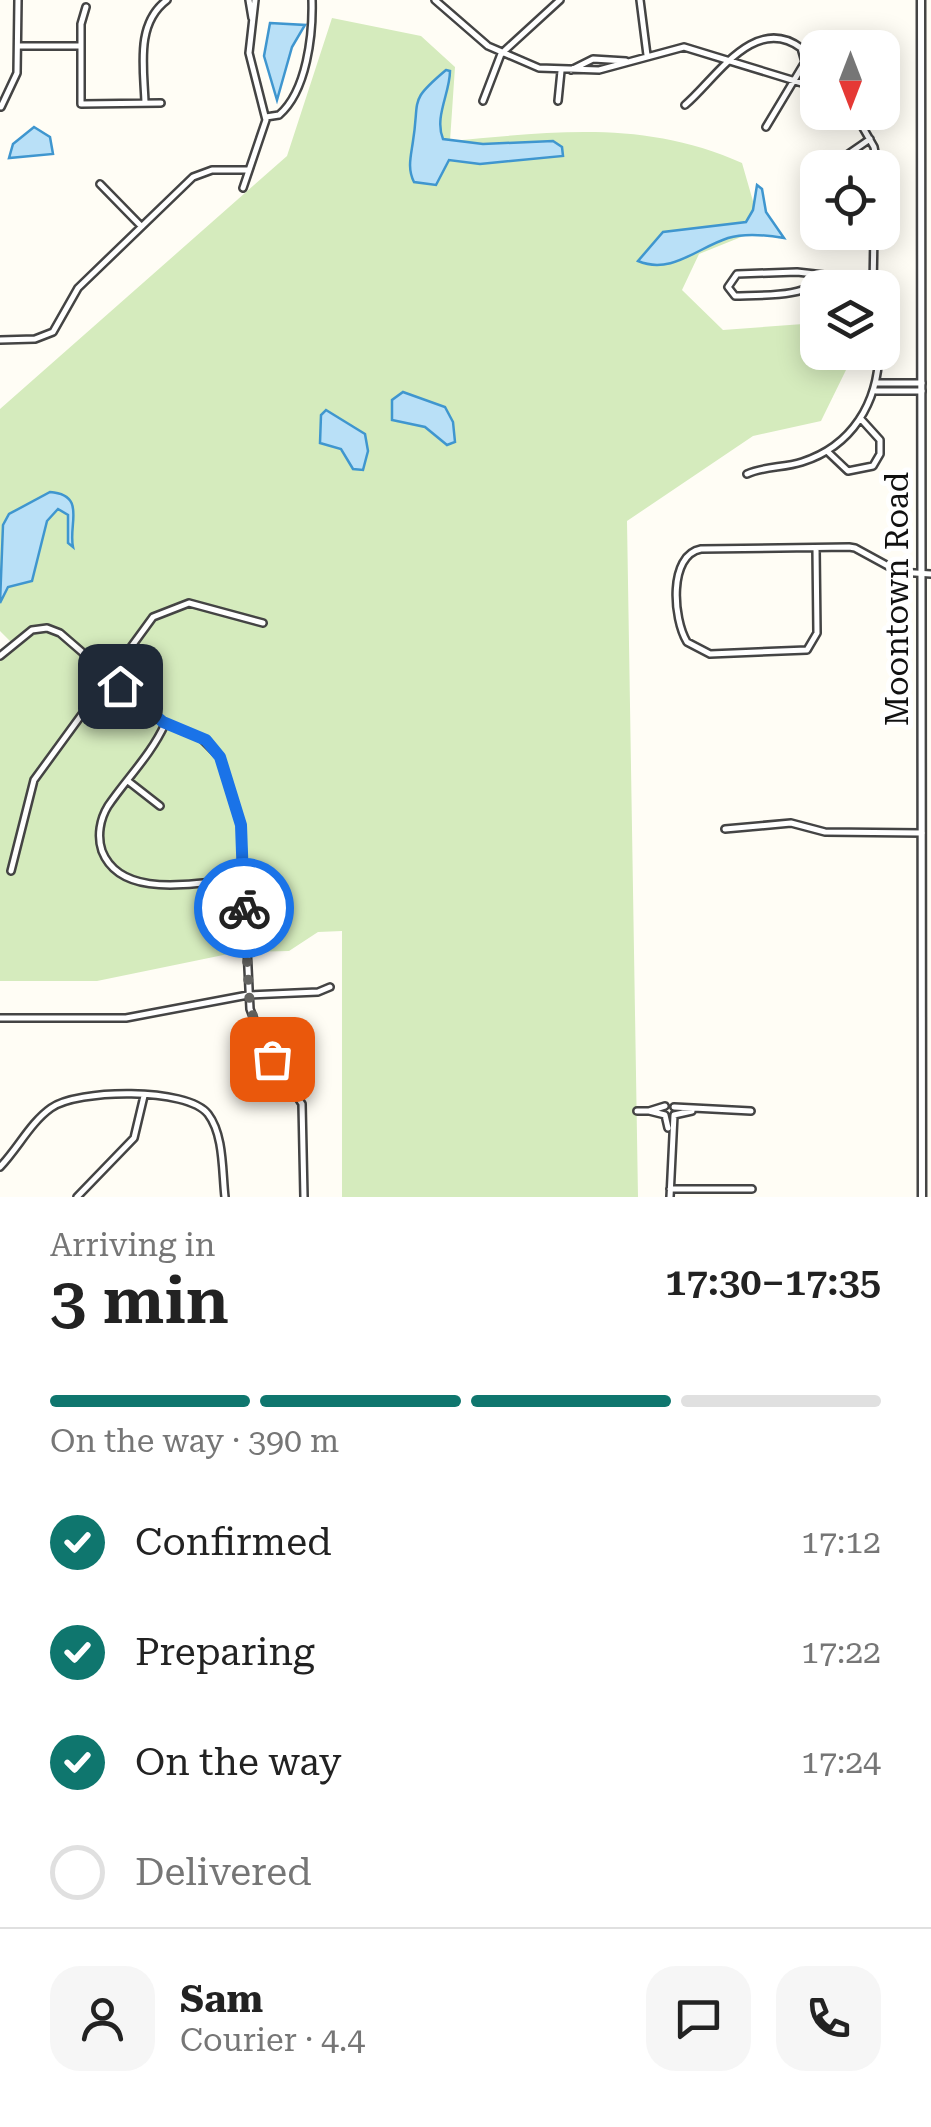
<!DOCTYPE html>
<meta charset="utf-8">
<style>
:root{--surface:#fff;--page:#f6f6f6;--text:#222;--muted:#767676;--line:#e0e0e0;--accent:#0f766e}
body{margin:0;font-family:"Roboto Serif",serif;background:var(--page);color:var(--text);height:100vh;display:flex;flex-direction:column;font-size:38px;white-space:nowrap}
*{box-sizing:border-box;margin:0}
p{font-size:32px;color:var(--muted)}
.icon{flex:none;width:55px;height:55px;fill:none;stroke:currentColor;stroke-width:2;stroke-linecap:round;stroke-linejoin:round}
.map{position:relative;height:1197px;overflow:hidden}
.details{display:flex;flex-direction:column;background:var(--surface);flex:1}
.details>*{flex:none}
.needle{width:65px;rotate:180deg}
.tools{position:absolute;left:800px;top:30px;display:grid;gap:20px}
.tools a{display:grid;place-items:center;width:100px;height:100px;border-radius:20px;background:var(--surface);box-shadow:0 5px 25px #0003;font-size:50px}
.pin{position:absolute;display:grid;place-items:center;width:85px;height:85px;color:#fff;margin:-42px;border-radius:20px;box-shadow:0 5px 15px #0006}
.courier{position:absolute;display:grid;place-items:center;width:100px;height:100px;margin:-50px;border:8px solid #1a73e8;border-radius:50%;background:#fff;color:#222;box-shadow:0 2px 12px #0007}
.overview em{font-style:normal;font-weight:600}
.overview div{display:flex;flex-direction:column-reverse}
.overview{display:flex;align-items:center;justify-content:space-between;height:170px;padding:0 50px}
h1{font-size:65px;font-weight:600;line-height:75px}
.bar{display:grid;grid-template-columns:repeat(4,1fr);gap:15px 10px;align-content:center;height:120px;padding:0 50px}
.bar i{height:12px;border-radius:8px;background:var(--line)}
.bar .selected{background:var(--accent)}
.bar p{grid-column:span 4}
.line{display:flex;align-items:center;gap:25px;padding:0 50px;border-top:2px solid var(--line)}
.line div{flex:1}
.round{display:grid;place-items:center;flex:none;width:105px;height:105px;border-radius:30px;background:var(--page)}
ol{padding:0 50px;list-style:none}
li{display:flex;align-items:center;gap:30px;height:110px}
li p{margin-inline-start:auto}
li .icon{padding:10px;border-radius:50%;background:var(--accent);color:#fff;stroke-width:4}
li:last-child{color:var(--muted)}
li i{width:55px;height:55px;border:5px solid var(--line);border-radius:50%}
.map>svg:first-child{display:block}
.green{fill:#d5ebbd}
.water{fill:#b9e0f7;stroke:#3f96cf;stroke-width:2.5}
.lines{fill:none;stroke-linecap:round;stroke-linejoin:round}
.minor-casing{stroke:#444;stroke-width:10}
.tertiary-casing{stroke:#444;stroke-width:11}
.minor{stroke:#fff;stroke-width:5}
.tertiary{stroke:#fff;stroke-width:6}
.done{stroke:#646461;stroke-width:10;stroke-dasharray:0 18}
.route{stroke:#1a73e8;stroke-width:12}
.labels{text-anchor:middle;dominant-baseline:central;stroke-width:10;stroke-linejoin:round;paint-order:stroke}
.street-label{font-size:32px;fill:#111;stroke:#fff}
</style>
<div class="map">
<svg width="931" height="1197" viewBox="0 0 931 1197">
<rect width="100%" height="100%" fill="#fffdf5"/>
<path class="green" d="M 332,18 L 421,36 L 455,67 L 450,141 C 553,132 644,119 742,163 L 761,229 L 699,254 L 682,290 L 723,330 L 817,323 L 818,352 L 844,353 L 846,370 L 821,421 L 753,436 L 627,521 L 638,1197 L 342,1197 L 342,931 L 318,932 L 289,951 L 238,952 L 97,981 L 0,981 L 0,661 L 15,646 L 0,631 L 0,409 L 287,156 Z"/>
<path class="water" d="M 270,23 L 305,25 L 292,47 L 277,100 L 264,56 Z
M 446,70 L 450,71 C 450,93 434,117 443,139 L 483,144 L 553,141 L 562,147 L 563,156 L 480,164 L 449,160 L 436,185 L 414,182 C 407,168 411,156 413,141 C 420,98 408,102 446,70 Z
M 34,127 L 50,137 L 53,154 L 9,158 L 13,144 Z
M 757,185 L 762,189 L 766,212 L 784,238 C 766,235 745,233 728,238 C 697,248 671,275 638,261 L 663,232 L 746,222 L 753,210 Z
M 403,392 L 445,407 L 453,422 L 455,442 L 447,445 L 425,427 L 392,420 L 392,400 Z
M 326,410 L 365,434 L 368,451 L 363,470 L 353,469 L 341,449 L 320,443 L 321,415 Z
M 50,492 C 87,495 68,524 73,547 L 68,543 L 68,515 L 58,509 L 47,521 L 32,581 L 8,587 L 0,603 L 3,525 L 9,514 Z"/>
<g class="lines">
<g class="minor-casing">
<path id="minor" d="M 249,0 L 252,18
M 435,0 L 488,46 L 539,68 L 599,70 L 684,47 L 818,88
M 640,0 L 647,55
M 86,7 L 81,24 L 81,104 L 161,103
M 876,41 L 879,48
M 19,46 L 81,46
M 571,70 L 593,59 L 626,61
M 483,101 L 501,54 L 560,0
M 558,101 L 561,71
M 145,103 C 144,68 135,24 167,0
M 685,105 C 715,80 754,13 801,48 L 805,62 L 766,127
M 1,107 L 17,73 L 18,0
M 854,112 L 874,147 L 878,168
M 266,117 L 279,115 C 307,91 313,34 312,0
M 828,168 L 870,139
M 100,184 L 141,226
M 243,188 L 266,120 L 249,53 L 255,0
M 807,193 L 818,180
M 797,272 L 824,275 C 811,298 760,295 735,296 L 728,287 L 737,274 Z
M 825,275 L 872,279
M 873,288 L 874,232
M 0,340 L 35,339 L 53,332 L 78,288 L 193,177 L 212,170 L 248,170
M 877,383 L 922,383
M 876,391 L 922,391
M 828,452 L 848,471 L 873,466 L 880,454 L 880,440 L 861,419
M 747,474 C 764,466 784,468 802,462 C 852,446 878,403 879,352
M 816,548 L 817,633 L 807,650 L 710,654 L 687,642 C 673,619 668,555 701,549 L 849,547 L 855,548 L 899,572 L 931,574
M 0,656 L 32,630 L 47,628 L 60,633 L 163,722 L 201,738 L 220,757 L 241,825 L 250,1009 L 264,1045 L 302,1104 L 304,1197
M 165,724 C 151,755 127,778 108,806 C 100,819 97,836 102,851 C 122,902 201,881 243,879
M 128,781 L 160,806
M 725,829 L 791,823 L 825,832 L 922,833
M 11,871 L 34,780 L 153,617 L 189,603 L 263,623
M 0,1018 L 126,1018 L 248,995 L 318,992 L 330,987
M 665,1106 L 649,1111 L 665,1115 L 668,1128
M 674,1107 L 751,1111
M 637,1111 L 649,1111
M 0,1167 C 18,1148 31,1122 51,1108 C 77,1089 187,1087 208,1114 C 224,1135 222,1171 225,1197
M 670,1189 L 752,1189
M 77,1197 L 134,1138 L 144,1096
M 670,1197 L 674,1115 L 692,1111"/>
</g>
<g class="tertiary-casing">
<path id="tertiary" d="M 921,0 L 922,1197"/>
</g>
<use href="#minor" class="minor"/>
<use href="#tertiary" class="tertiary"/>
</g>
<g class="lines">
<path class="done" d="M 244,908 L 250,1009 L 272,1059"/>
<path class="route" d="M 120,686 L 163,722 L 206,740 L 220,757 L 241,825 L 244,908"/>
</g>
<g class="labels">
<g class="street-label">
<text transform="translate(897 599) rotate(-90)">Moontown Road</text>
</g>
</g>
</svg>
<div class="tools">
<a><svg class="needle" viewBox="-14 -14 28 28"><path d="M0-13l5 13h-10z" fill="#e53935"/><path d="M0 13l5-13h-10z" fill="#767676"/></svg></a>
<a><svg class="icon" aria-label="locate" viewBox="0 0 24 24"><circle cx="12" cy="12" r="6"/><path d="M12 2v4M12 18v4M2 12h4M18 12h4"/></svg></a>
<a><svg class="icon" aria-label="layers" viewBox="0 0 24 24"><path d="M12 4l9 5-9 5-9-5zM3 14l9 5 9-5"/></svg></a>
</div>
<div class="pin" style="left:272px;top:1059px;background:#ea580c"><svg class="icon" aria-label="bag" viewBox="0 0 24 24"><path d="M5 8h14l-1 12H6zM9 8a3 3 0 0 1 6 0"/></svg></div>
<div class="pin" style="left:120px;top:686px;background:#1f2937"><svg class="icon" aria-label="home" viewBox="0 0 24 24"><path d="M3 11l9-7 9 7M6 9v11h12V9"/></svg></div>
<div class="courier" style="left:244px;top:908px"><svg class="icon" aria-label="bike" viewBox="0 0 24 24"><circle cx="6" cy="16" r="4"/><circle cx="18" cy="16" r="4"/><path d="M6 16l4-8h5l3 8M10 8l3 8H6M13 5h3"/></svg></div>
</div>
<section class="details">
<div class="overview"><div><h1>3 min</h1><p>Arriving in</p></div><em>17:30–17:35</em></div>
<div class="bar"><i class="selected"></i><i class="selected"></i><i class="selected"></i><i></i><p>On the way · 390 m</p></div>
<ol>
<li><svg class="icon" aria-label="check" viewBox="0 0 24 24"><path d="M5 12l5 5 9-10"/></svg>Confirmed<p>17:12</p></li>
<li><svg class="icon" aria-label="check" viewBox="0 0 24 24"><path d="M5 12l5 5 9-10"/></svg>Preparing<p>17:22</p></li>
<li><svg class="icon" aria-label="check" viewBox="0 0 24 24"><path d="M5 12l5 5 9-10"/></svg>On the way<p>17:24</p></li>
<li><i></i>Delivered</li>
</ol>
<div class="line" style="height:180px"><a class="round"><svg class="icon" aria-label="person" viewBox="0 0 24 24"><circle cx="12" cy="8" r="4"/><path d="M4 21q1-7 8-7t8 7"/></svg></a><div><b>Sam</b><p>Courier · 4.4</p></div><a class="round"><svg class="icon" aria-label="chat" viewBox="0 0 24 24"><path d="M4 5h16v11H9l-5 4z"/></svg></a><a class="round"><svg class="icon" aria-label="phone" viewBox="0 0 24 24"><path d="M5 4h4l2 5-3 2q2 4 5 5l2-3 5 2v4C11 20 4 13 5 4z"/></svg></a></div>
</section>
